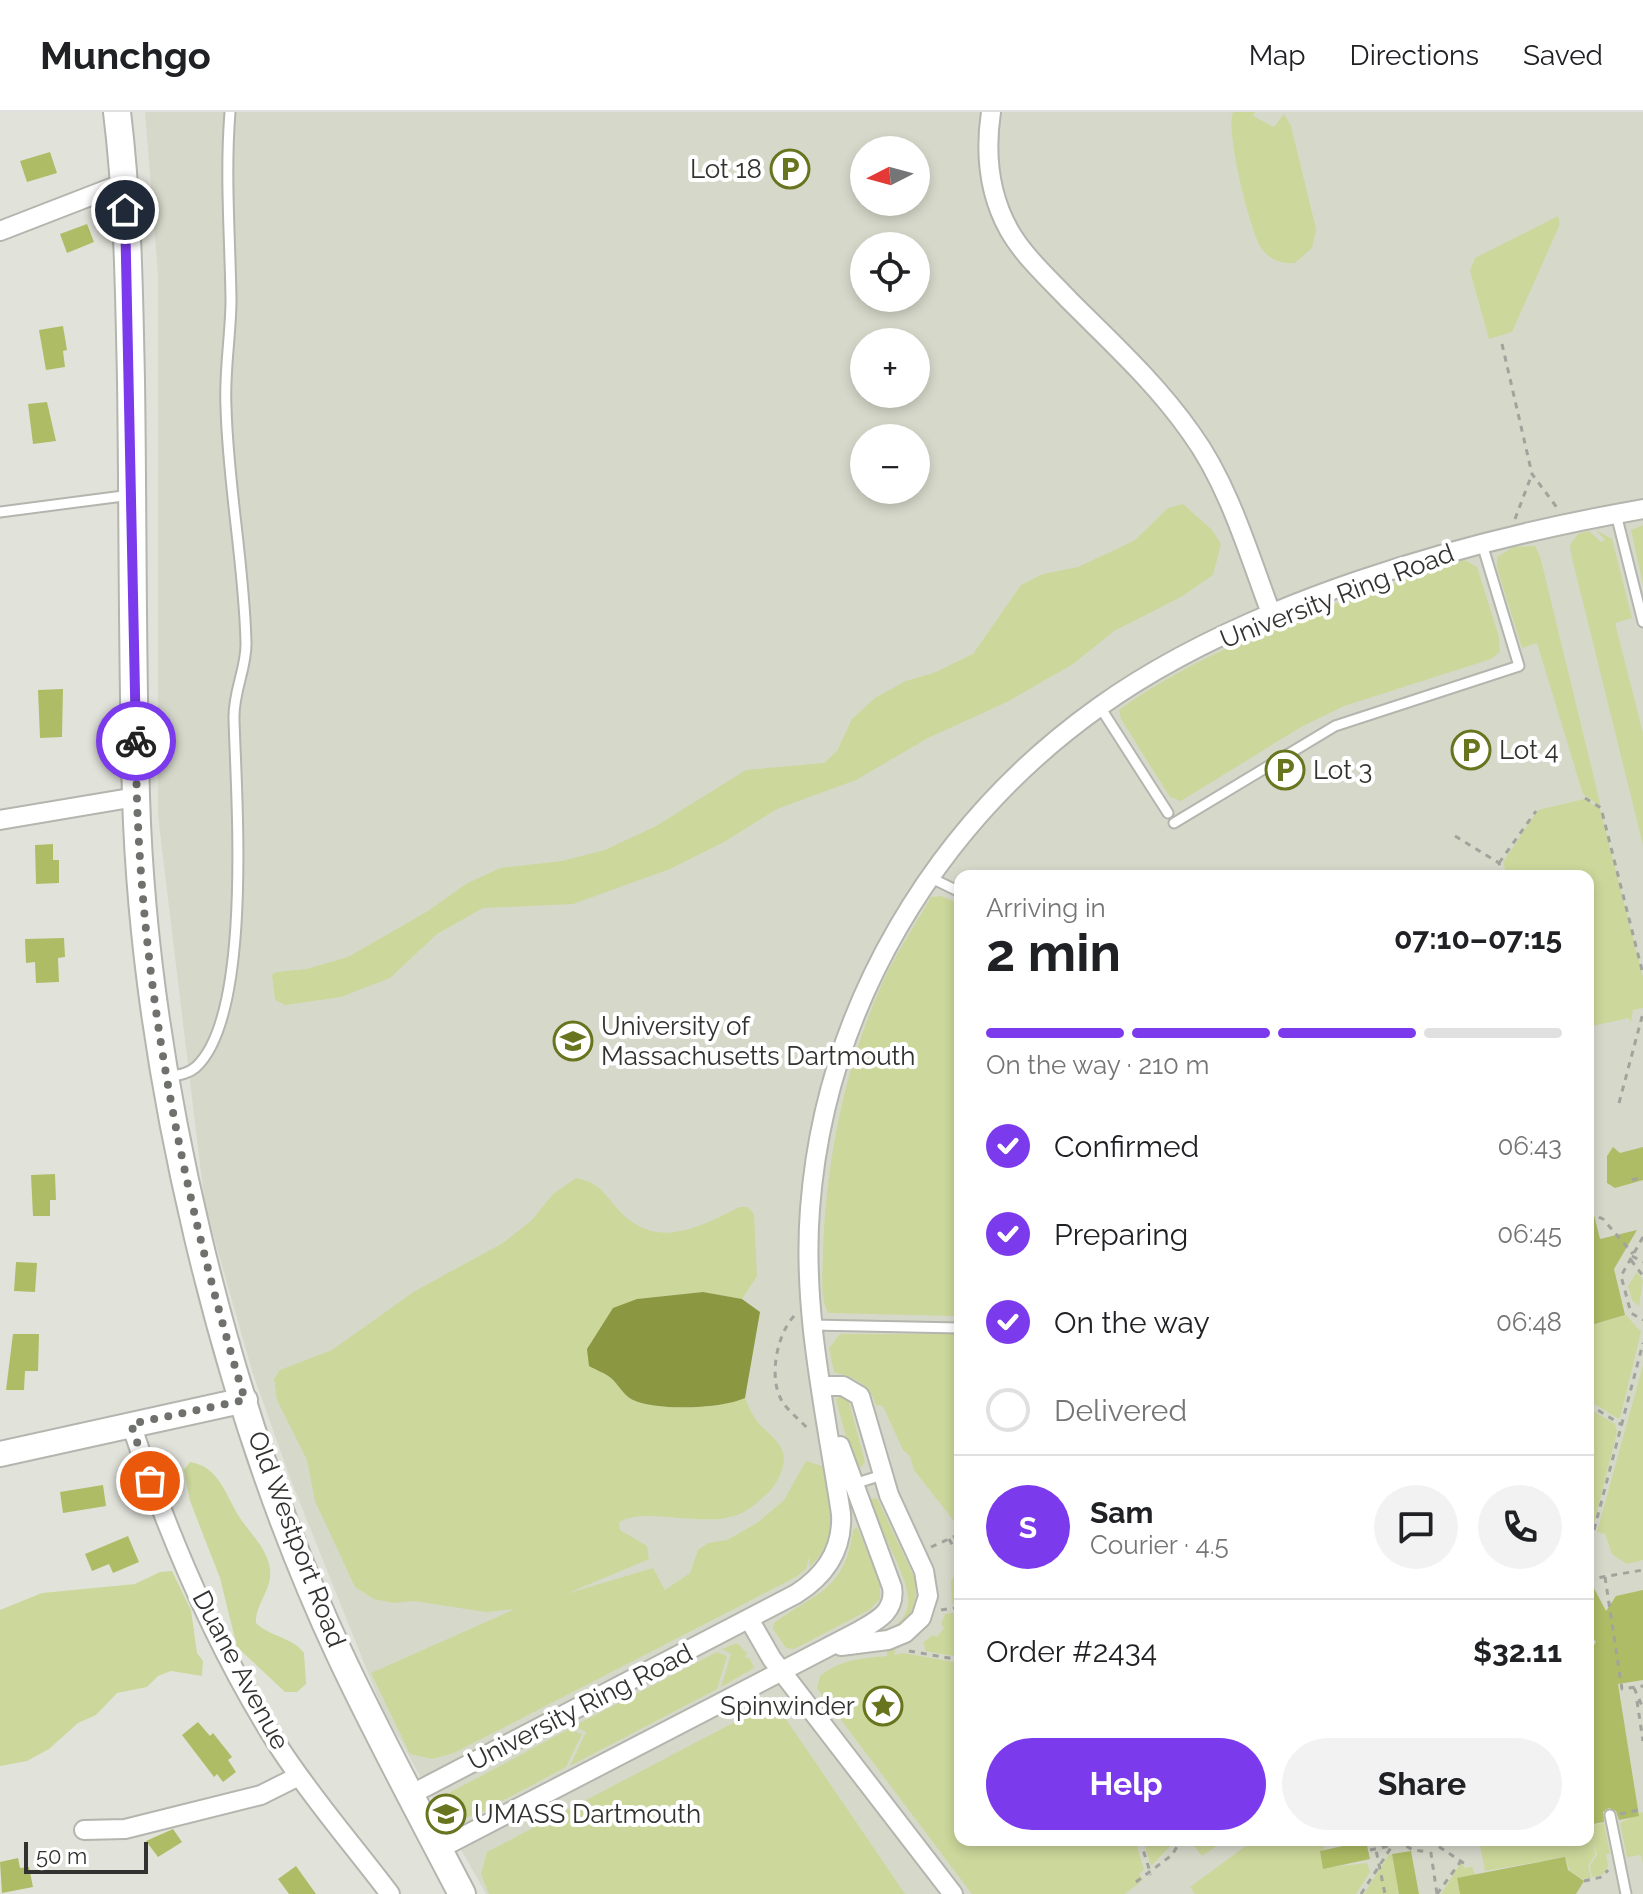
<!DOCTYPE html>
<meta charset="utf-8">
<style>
:root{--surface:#fff;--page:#f2f2f2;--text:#202124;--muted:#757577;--line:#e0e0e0;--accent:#7c3aed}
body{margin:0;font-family:Raleway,sans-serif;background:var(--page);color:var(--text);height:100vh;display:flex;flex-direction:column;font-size:30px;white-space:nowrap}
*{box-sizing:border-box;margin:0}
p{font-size:26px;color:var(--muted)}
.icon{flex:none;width:44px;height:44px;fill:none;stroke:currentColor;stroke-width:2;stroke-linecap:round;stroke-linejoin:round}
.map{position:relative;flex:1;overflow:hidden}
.details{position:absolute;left:954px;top:758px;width:640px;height:976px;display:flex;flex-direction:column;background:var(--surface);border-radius:16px;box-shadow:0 4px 12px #0003}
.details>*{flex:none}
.needle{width:52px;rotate:264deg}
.controls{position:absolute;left:850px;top:24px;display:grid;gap:16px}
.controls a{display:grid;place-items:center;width:80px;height:80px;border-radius:50%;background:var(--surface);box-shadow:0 4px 12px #0003;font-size:40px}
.scale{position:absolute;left:24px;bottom:20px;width:124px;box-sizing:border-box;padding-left:8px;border:4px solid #323330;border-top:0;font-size:22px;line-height:28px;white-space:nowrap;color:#323330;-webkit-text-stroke:6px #fff;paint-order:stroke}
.pin{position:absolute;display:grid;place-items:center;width:68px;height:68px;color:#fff;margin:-34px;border:4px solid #fff;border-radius:50%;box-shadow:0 2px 8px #0007}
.courier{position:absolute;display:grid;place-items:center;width:80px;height:80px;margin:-40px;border:6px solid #7c3aed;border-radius:50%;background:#fff;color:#222;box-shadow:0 2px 10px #0007}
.head em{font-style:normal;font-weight:700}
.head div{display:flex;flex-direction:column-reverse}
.head{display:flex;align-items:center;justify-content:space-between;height:136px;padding:0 32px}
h1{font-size:52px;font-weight:700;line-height:60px}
.bar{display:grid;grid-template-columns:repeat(4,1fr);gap:12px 8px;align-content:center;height:96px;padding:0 32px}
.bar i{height:10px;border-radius:6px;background:var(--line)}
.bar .selected{background:var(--accent)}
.bar p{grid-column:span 4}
.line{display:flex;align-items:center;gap:20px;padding:0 32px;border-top:2px solid var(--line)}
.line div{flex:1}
.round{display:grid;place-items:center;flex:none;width:84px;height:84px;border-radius:42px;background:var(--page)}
ol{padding:0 32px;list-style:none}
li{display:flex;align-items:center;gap:24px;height:88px}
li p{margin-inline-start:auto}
li .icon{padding:8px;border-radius:50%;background:var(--accent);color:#fff;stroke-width:4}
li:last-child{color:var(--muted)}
li i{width:44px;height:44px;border:4px solid var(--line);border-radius:50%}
.cta{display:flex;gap:16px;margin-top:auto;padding:16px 32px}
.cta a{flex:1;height:92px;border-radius:48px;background:var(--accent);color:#fff;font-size:32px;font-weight:700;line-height:92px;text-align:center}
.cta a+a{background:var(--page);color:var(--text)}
header{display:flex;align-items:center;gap:48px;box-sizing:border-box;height:112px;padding:0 40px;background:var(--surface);border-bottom:2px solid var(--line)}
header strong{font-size:38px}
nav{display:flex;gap:44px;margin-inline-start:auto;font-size:28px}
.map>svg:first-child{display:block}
.built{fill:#d6d9ca;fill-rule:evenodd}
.green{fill:#ccd79b}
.water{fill:#8b9841}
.building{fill:#aebc65}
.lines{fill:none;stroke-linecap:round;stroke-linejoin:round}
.service-casing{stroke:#b4b5ae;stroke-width:13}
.minor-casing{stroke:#b4b5ae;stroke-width:22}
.tertiary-casing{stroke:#b4b5ae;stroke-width:28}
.secondary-casing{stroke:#b4b5ae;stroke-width:30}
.path{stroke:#a1a39d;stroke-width:3;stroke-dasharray:6 6;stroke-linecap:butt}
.service{stroke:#fff;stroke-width:9}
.minor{stroke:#fff;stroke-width:18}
.tertiary{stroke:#fff;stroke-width:24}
.secondary{stroke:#fff;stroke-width:26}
.done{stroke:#6f716c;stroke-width:8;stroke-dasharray:0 14.4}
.route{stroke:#7c3aed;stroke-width:10}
.labels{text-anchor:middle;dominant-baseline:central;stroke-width:8;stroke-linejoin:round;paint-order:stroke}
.poi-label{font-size:26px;fill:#323330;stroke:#fff;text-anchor:start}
.street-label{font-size:26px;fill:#323330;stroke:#fff}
</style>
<header>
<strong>Munchgo</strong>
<nav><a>Map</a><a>Directions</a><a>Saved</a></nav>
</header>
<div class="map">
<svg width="1643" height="1782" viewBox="0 0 1643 1782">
<rect width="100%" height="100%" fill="#e1e3db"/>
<path class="built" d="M 145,0 L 1643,0 L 1643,1782 L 486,1782 L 382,1596 L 290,1366 L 252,1259 L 205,1094 L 158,704 L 158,163 ZM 864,38 L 916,38 L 916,90 L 864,90 ZM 864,134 L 916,134 L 916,186 L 864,186 ZM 864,230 L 916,230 L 916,282 L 864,282 ZM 864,326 L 916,326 L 916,378 L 864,378 ZM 960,764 L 1588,764 L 1588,1728 L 960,1728 Z"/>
<path class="green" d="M 1233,0 L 1255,0 L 1253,4 L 1274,15 L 1284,2 L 1291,14 L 1316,117 L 1312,136 L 1295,151 C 1281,152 1270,148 1262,137 C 1250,121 1225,17 1233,0 Z
M 1558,104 L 1560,112 L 1512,220 L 1489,227 L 1470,159 L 1475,146 Z
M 1183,392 L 1212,418 L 1221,432 L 1213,463 L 1181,485 L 1114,519 L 1073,552 L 1007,590 L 928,626 L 856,668 L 777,697 L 724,730 L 670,757 L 573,792 L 483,796 L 437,822 L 390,866 L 341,885 L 285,893 L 275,888 L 272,863 L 276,860 L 307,857 L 348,845 L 428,799 L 466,772 L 500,756 L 562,749 L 605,738 L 656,714 L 746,658 L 824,651 L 837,639 L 852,607 L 875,586 L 906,569 L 936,560 L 973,542 L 1021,473 L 1043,462 L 1078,455 L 1119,436 L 1135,428 L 1168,396 Z
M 1643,413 L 1643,472 L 1631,418 Z
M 1596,418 L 1612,427 L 1632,506 L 1615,511 L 1643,621 L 1643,733 L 1571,442 L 1570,433 L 1578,422 L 1589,419 L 1601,430 L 1605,428 Z
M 1535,434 L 1540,444 L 1601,695 L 1583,682 L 1537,531 L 1522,536 L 1497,456 L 1497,445 L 1513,435 Z
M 1465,448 L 1477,455 L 1499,525 L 1500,540 L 1491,547 L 1344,594 L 1301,615 L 1181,689 L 1170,685 L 1121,607 L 1119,598 C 1211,531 1356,482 1465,448 Z
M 1584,687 L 1600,697 L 1643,865 L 1643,896 L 1633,898 L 1631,910 L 1628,906 L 1588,915 L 1588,764 L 1507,764 L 1503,750 L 1538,698 Z
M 941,784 L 960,792 L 960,1201 L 955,1204 L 829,1201 C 819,1188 823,1158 823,1142 C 826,1046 846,947 888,859 C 901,834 917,810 931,785 Z
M 576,1066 C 598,1071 601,1077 615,1094 C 654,1140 695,1117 740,1095 L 748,1095 L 754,1102 L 757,1164 L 742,1187 L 703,1180 L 637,1187 L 589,1254 C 596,1258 605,1261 611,1266 C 619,1273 623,1283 633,1288 C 657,1299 722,1297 745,1286 C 748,1293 751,1301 756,1308 C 764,1319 780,1328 783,1341 C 787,1353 777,1372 769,1380 C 758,1390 748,1400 734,1404 C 700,1415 640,1394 619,1411 L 620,1418 L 647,1434 L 649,1447 L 566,1482 L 653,1456 L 665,1478 L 690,1461 L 698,1438 L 708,1431 L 727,1428 L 757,1411 L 784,1388 L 806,1349 L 822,1354 C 831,1389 841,1428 809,1455 L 810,1442 L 806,1457 L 796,1465 L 454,1641 L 432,1647 L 410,1642 L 371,1561 L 515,1497 L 486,1500 L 414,1489 L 394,1491 L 374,1487 L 355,1475 L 315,1389 L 307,1348 L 277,1288 L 274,1267 L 280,1258 L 332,1238 L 415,1179 L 503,1131 L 531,1109 L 553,1082 Z
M 1637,1160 L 1643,1168 L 1639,1194 L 1632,1188 L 1628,1174 Z
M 1626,1203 L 1641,1220 L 1620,1306 L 1617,1306 L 1588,1288 L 1588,1214 Z
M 840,1222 L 960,1222 L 960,1406 L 954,1409 L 914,1358 L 910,1344 L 903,1338 L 883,1294 L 876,1293 C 869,1270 855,1267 834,1260 L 829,1236 Z
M 1643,1253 L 1643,1448 L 1627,1452 L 1612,1442 L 1605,1422 L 1597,1420 Z
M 841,1282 L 848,1286 L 865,1350 L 861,1355 L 854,1353 L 836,1288 Z
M 1588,1296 L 1615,1312 L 1617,1320 L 1588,1436 Z
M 190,1350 C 219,1355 225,1381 238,1403 C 249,1421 267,1435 270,1457 C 273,1477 255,1492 256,1511 C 270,1525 293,1525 304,1541 L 306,1572 L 297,1580 L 285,1580 L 237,1535 L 220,1466 L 190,1389 L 184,1358 Z
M 877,1386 L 914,1465 C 919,1486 913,1512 890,1518 C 899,1511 906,1505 908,1493 C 912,1468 877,1416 869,1388 Z
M 857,1415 L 880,1471 L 880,1487 L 869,1498 L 794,1537 L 786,1536 L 773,1517 L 774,1511 C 817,1480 845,1478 853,1418 Z
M 960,1454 L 960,1491 L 952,1492 L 951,1469 Z
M 172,1459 L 191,1498 L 197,1541 L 203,1549 L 202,1564 L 171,1559 L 158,1564 L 147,1575 L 117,1581 L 96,1603 L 78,1611 L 49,1637 L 27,1649 L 0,1654 L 0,1498 L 42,1481 L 135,1472 L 160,1460 Z
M 960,1500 L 960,1545 L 925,1539 L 924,1530 L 933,1523 L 937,1525 L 944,1516 L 941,1512 L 945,1502 Z
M 737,1531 L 747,1541 L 745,1547 L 749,1545 L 754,1556 L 721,1575 L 731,1542 L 722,1537 Z
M 896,1536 L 894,1543 L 903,1541 L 960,1551 L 960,1728 L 1135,1728 L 1144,1758 L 1139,1762 L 1143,1768 L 1125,1782 L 972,1782 L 817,1576 L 820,1564 C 839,1548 863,1546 887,1544 L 887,1538 Z
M 717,1540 L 727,1544 L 717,1577 L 570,1654 L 586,1620 L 574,1614 Z
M 771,1591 L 788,1610 L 905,1782 L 489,1782 L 481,1762 L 487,1740 Z
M 569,1617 L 582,1622 L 566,1655 L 476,1703 L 458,1707 L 445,1702 L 442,1694 L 449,1681 Z
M 1643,1700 L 1643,1752 L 1641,1743 L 1627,1745 L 1620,1711 Z
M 1604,1711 L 1610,1742 L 1606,1742 L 1608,1754 L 1602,1763 L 1592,1765 L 1590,1753 L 1597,1743 L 1594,1731 L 1595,1743 L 1588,1753 L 1591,1766 L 1582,1767 L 1570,1759 L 1565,1745 L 1485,1759 L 1479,1728 L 1588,1728 L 1590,1737 L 1588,1714 Z
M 1143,1728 L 1176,1728 L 1151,1754 Z
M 1190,1728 L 1225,1728 L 1202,1744 Z
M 1254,1728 L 1320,1728 L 1325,1736 L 1320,1739 L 1323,1756 L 1367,1751 L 1370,1760 L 1356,1782 L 1195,1782 L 1190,1775 Z
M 1392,1742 L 1399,1782 L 1364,1782 L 1388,1744 Z
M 1461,1751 L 1465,1756 L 1472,1755 L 1475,1763 L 1457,1767 L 1460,1782 L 1441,1782 Z"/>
<path class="water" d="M 703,1180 L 742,1187 L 760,1200 L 745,1286 C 722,1297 656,1299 633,1288 C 623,1283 619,1273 611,1266 C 605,1261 596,1258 589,1254 L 587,1237 L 613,1196 L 637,1187 Z"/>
<path class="building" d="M 50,40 L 57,61 L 27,70 L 20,49 Z
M 87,112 L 94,130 L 67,141 L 60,122 Z
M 63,214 L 67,238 L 63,239 L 65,255 L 46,258 L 39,218 Z
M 47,290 L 56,329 L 33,332 L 28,292 Z
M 63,577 L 62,625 L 40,626 L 38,578 Z
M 53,732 L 53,748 L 59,748 L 59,771 L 36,772 L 35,733 Z
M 64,826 L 65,845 L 58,846 L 59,870 L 36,871 L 35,850 L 26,851 L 25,827 Z
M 1613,1035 L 1620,1041 L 1643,1035 L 1643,1068 L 1615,1076 L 1607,1071 L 1607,1044 Z
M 55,1062 L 56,1088 L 50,1088 L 50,1104 L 33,1104 L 31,1063 Z
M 1588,1099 L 1593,1099 L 1600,1127 L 1637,1118 L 1614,1157 L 1625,1203 L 1588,1214 Z
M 16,1150 L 37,1151 L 35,1180 L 14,1179 Z
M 13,1222 L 39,1222 L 38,1259 L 25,1259 L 24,1278 L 6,1278 Z
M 103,1373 L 106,1394 L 63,1401 L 60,1380 Z
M 128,1424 L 139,1450 L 113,1461 L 109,1452 L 92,1459 L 85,1442 Z
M 1588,1465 L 1606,1499 L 1616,1484 L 1643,1478 L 1643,1568 L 1618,1572 L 1639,1704 L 1619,1708 L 1616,1699 L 1609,1696 L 1603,1700 L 1604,1710 L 1588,1713 L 1588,1547 L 1596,1529 L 1588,1526 Z
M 198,1610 L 210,1624 L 213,1621 L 232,1645 L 228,1648 L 236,1660 L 223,1670 L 217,1662 L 214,1665 L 182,1623 Z
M 173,1717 L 182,1730 L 158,1745 L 146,1729 Z
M 1366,1729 L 1370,1747 L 1323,1757 L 1320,1739 Z
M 1411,1739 L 1419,1782 L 1399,1782 L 1392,1742 Z
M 1565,1745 L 1568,1758 L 1584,1769 L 1576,1782 L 1460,1782 L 1457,1766 Z
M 18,1746 L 20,1756 L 29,1755 L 33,1775 L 2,1781 L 0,1750 Z
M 296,1754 L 316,1782 L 289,1782 L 278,1767 Z"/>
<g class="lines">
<g class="service-casing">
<path id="service" d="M 0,400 L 131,383
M 1616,402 L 1643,510
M 1100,595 L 1168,701
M 1174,711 L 1335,614 L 1519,554 L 1482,432
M 929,765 L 960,780
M 168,965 C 178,963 188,962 196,955 C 253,902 236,683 234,607 C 233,579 247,556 246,530 C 244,451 228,374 226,295 C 224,259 231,223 231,187 C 230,124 225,62 230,0
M 812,1213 L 960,1216
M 851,1373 L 882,1363
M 1610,1703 L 1626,1782"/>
</g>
<g class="minor-casing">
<path id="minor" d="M 991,0 C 985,40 989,82 1009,118 C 1023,143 1048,166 1068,187 C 1111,230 1156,271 1191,321 C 1229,373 1249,443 1272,504
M 0,119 L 124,71
M 0,708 L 136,685
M 821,1274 L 843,1274 L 860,1284 L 889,1383 L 924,1459 L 928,1484 L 921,1506 L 905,1521 L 888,1528 L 841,1534
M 131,1312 C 168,1423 216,1536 279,1635 C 312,1686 353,1733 390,1782
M 749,1507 L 772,1547 L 953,1782
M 410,1683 L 796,1482 C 826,1463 843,1437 841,1402 C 826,1301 802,1200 810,1097 C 825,896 935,712 1099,595 C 1246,490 1466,428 1643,397
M 84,1718 L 125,1717 L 261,1683 L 299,1664
M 439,1737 L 859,1519 C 878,1508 896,1499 892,1475 L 840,1334"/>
</g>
<g class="tertiary-casing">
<path id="tertiary" d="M 0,1342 L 245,1288"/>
</g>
<g class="secondary-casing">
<path id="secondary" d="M 117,0 C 128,89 129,179 131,268 C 133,406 132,545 136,684 C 144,958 224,1295 340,1543 C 378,1624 421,1703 462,1782"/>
</g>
<path class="path" d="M 1502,232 L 1532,362 L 1558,397
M 1515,407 L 1532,362
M 1585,686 L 1601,696 L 1643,862
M 1455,724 L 1499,751 L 1503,764
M 1499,751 L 1536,699
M 1619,991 L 1643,901
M 1632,1068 L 1643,1065
M 1588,1100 L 1603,1107 L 1633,1142
M 1643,1125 L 1621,1164 L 1631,1201 L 1643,1208
M 1632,1144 L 1643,1150
M 1631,1148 L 1643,1164
M 794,1204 C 777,1222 768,1266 782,1289 C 788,1299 800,1308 808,1317
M 1588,1292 L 1622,1313
M 949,1427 L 960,1446
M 931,1435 L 960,1422
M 1588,1441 L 1643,1231
M 1588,1463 L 1596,1466 L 1643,1458
M 1605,1465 L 1622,1577 L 1643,1574
M 941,1498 L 960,1495
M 909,1539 L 960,1548
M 1634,1576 L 1643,1596
M 1637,1589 L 1643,1629
M 1620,1702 L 1643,1697
M 1140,1728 L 1151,1763
M 1374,1728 L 1385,1782
M 1396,1728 L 1413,1738 L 1428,1740
M 1429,1728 L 1437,1782
M 1429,1728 L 1468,1754
M 1370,1738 L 1390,1734
M 1584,1769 L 1602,1765 L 1608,1758
M 1136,1770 L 1172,1743 L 1181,1728
M 1361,1782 L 1396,1728
M 1437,1782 L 1461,1749"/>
<use href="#service" class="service"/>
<use href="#minor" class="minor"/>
<use href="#tertiary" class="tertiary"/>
<use href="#secondary" class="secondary"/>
</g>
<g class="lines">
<path class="done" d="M 136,629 C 136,852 180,1076 245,1288 L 131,1312 L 150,1369"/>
<path class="route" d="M 125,98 L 136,629"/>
</g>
<defs>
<g id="parking-ring" transform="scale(2)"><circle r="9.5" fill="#fff" stroke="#69741e" stroke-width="1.5"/><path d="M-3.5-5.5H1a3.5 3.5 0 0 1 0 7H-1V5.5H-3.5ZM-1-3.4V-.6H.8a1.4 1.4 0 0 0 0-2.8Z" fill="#69741e"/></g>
<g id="university-ring" transform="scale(2)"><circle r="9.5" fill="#fff" stroke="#69741e" stroke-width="1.5"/><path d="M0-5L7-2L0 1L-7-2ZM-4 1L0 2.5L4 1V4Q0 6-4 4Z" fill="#69741e"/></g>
<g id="sight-ring" transform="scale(2)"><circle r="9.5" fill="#fff" stroke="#69741e" stroke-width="1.5"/><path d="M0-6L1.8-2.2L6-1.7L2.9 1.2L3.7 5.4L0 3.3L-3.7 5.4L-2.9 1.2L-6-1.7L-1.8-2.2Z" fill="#69741e"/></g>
<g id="school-ring" transform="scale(2)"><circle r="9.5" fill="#fff" stroke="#69741e" stroke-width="1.5"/><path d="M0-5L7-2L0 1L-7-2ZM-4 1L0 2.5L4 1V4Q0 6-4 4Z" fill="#69741e"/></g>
</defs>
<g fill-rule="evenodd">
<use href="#parking-ring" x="790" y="57"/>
<use href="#parking-ring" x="1471" y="638"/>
<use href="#parking-ring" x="1285" y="658"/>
<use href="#university-ring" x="573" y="929"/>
<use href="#sight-ring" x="883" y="1594"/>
<use href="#school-ring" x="446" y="1702"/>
</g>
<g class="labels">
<g class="poi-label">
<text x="762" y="57" text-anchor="end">Lot 18</text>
<text x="1499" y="638">Lot 4</text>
<text x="1313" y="658">Lot 3</text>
<text x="601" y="914">University of<tspan x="601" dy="30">Massachusetts Dartmouth</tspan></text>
<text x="855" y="1594" text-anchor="end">Spinwinder</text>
<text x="474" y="1702">UMASS Dartmouth</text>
</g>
<g class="street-label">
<text transform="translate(1337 484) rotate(-21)">University Ring Road</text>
<text transform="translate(297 1427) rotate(69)">Old Westport Road</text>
<text transform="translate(241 1558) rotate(62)">Duane Avenue</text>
<text transform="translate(580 1595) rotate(-27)">University Ring Road</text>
</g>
</g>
</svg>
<div class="controls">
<a><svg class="needle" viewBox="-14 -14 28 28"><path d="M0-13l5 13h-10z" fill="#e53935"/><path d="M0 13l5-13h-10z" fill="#757577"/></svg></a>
<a><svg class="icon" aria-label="locate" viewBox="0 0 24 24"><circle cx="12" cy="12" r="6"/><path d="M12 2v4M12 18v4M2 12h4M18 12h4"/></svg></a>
<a>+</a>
<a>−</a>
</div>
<div class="scale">50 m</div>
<div class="pin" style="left:150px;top:1369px;background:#ea580c"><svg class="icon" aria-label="bag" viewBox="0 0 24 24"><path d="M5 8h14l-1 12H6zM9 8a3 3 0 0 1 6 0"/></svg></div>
<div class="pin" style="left:125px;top:98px;background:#1f2937"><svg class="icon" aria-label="home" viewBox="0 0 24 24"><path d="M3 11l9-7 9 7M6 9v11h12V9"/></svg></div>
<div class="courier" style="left:136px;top:629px"><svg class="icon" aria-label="bike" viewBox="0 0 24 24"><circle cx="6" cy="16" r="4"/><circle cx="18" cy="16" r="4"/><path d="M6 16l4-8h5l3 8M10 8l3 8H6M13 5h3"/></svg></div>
<section class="details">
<div class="head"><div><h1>2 min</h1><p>Arriving in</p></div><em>07:10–07:15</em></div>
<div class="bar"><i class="selected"></i><i class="selected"></i><i class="selected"></i><i></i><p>On the way · 210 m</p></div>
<ol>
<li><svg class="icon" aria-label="check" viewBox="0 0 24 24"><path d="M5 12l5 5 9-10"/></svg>Confirmed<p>06:43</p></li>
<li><svg class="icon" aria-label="check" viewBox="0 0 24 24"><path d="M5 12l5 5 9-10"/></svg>Preparing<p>06:45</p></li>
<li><svg class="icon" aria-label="check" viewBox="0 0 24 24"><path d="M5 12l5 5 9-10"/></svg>On the way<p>06:48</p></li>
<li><i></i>Delivered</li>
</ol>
<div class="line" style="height:144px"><b class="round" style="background:var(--accent);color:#fff">S</b><div><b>Sam</b><p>Courier · 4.5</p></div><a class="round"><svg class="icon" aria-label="chat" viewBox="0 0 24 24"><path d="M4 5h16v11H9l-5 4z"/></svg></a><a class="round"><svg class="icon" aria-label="phone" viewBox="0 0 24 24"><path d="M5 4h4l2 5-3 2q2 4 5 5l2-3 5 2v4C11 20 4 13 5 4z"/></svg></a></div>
<div class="line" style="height:104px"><div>Order #2434</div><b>$32.11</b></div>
<div class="cta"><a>Help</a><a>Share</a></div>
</section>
</div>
